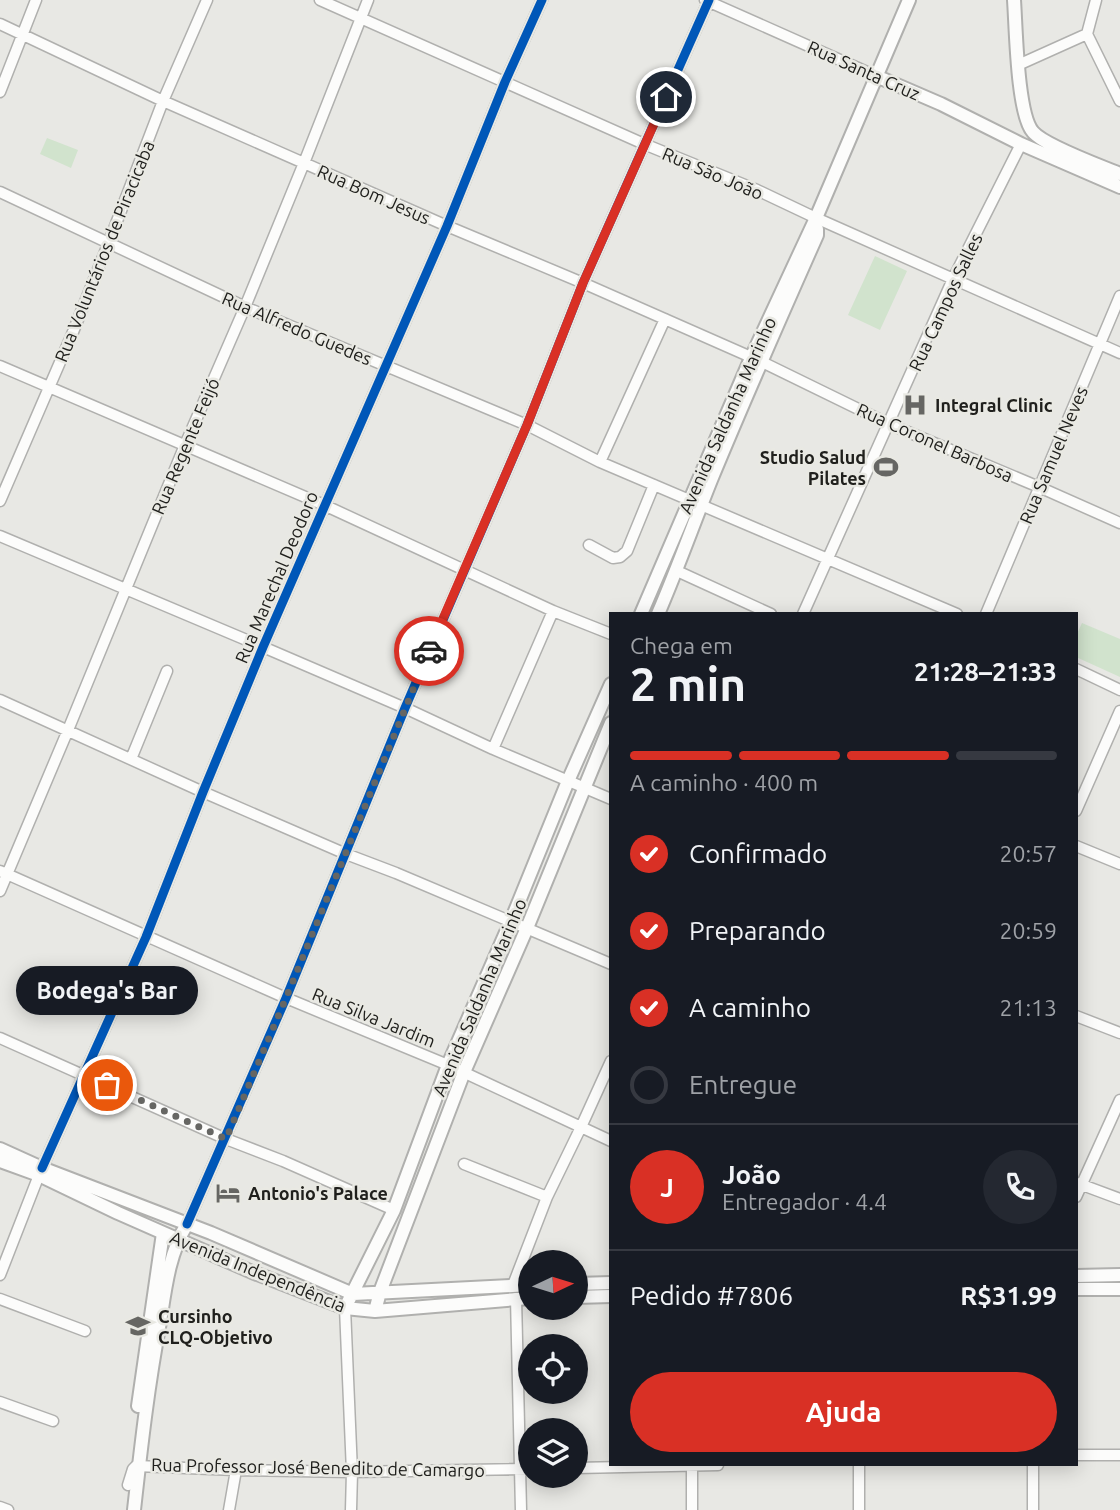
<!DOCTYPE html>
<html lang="pt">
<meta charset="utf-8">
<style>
:root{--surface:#171b24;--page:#242831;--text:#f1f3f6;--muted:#9ea1a6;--line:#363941;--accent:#d93025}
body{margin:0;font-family:Ubuntu,sans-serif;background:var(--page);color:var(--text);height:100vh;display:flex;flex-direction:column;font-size:26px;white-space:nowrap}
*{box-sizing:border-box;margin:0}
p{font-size:23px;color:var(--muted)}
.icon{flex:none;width:38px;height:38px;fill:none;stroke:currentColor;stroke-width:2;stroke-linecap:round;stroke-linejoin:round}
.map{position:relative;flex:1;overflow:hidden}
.side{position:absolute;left:609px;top:612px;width:469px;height:854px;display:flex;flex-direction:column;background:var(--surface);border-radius:0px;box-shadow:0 4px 18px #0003}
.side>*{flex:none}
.needle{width:46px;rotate:86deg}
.tools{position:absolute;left:518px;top:1250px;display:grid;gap:14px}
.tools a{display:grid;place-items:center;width:70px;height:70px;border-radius:50%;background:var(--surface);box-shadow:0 4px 18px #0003;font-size:35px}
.pin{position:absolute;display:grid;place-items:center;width:60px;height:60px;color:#fff;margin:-30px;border:4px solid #fff;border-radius:50%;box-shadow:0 2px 7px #0007}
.courier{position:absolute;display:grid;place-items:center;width:70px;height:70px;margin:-35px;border:5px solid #d93025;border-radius:50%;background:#fff;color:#222;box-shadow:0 2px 9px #0007}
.bubble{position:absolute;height:49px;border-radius:24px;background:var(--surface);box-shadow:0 4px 18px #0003;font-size:23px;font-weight:600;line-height:49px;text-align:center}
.headline em{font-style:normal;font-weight:600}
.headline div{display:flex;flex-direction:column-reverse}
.headline{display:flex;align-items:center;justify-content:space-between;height:119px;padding:0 21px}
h1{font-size:46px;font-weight:600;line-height:52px}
.bar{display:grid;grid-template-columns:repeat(4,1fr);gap:10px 7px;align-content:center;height:84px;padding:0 21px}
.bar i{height:9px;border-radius:5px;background:var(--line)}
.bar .current{background:var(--accent)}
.bar p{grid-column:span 4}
.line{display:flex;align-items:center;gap:18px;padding:0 21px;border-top:2px solid var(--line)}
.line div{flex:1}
.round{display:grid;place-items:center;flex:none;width:74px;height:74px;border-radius:37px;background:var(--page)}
ol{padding:0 21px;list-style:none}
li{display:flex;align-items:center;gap:21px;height:77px}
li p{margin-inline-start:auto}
li .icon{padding:7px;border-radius:50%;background:var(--accent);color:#fff;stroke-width:4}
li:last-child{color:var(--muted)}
li i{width:38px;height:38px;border:4px solid var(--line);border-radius:50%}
.button{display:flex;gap:14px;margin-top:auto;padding:14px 21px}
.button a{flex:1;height:80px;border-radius:42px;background:var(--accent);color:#fff;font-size:28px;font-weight:600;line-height:80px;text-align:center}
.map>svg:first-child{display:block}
.green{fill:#d1e3cd}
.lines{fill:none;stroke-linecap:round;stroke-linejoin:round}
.minor-casing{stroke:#b0b0ae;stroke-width:13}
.major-casing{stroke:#b0b0ae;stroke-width:16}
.minor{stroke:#fcfcfb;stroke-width:10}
.major{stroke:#fcfcfb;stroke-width:12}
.cycleway-casing{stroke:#e9e9e3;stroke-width:13}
.cycleway{stroke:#0057b8;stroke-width:9}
.done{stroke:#666663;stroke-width:7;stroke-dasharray:0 12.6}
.route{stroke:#d93025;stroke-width:9}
.labels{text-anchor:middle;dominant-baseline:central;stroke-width:5;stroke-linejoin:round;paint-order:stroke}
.street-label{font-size:18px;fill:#20201d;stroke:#e9e9e3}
.poi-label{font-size:18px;font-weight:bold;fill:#20201d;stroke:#e9e9e3;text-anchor:start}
</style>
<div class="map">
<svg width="1120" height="1510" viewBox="0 0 1120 1510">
<rect width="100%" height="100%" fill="#e8e8e4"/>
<path class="green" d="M 47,138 L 78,150 L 71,168 L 40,154 Z
M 875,256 L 907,271 L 880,330 L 848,315 Z
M 1082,623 L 1120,639 L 1120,677 L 1076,657 L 1076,636 Z"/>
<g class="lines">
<g class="minor-casing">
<path id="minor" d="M 320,0 L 644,144 L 757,190 L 816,218 L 1120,353
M 705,0 L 876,76
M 0,24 L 163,101 L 447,226 L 583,283 L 760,361 L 889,424 L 1039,487 L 1120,523
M 1087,34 L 1120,101
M 1018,65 L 1087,34 L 1096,0
M 0,92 L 36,0
M 0,192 L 245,307 L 527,425 L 600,462 L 957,614
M 0,366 L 324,505 L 553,611 L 611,634
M 600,462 L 665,319
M 0,501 L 73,332 L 109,242 L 163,101 L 207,0
M 0,536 L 263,647 L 405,708 L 493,749 L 611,799
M 589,545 L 613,558 L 620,557 L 627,551 L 654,485
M 677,571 L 771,614
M 803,614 L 953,279 L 1021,144
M 986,614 L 1120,296
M 1076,669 L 1120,690
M 0,700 L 203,792 L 346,854 L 396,873 L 611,964
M 493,749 L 553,611
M 131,759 L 167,671
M 1076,811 L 1120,711
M 1076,846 L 1120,864
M 0,871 L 286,998 L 448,1065 L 611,1141
M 0,891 L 68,730 L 185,445 L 245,307 L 304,163 L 368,0
M 1076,1016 L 1120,1033
M 0,1038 L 226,1139 L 283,1161 L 394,1210
M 464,1164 L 547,1197
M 42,1168 L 146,937 L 203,792 L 263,647 L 447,226 L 505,82 L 542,0
M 1077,1183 L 1120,1199
M 1076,1197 L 1120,1100
M 187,1224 L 286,998 L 405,708 L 527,425 L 583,283 L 709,0
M 0,1275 L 39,1175
M 513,1285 L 547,1197 L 581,1127 L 611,1061
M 516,1298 L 521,1510
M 0,1299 L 85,1331
M 345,1308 L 352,1472 L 351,1510
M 0,1402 L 53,1421
M 1076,1455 L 1120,1455
M 859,1465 L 859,1510
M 1033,1465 L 1033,1510
M 576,1468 L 718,1465
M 128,1485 L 133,1469 L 136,1466 L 236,1470 L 352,1472 L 530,1469
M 0,1507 L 8,1510
M 229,1510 L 236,1470
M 692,1510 L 692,1465"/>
</g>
<g class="major-casing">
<path id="major" d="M 1014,0 C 1016,27 1017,114 1033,132 C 1045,146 1101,166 1120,174
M 876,76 L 941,104 L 1021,144 L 1120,187
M 641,614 L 751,358 L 816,218 L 909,0
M 658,614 C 677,570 693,525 711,480 C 745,398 781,316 817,235 L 817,229
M 0,1149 L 42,1168 L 211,1233 L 353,1294 L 530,1285
M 0,1161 L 39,1175 L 118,1213 L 252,1272 L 345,1308 L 375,1311 L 530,1298
M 1076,1276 L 1120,1275
M 576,1284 L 611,1283
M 1076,1289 L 1120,1289
M 576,1297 L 611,1296
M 345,1308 L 394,1210 L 448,1065 L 511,921 L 568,781 L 611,684
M 375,1311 L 380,1292 L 464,1072 L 527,928 L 611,723
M 138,1406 L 163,1233
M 134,1510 C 141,1447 148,1385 160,1322 C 165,1289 169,1253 187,1224"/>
</g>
<use href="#minor" class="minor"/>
<use href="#major" class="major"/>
<g class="cycleway-casing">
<path id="cycleway" d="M 42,1168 L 146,937 L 203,792 L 263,647 L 447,226 L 505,82 L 542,0
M 187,1224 L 286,998 L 405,708 L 527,425 L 583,283 L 709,0"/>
</g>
<use href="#cycleway" class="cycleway"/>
</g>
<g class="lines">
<path class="done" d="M 107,1085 L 226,1139 L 286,998 L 429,651"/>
<path class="route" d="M 429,651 L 527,425 L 583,283 L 666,97"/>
</g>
<defs>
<g id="hospital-bare" transform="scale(1.89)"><path d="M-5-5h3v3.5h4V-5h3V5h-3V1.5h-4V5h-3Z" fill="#666663" stroke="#e9e9e3" stroke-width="2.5" paint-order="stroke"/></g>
<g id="stadium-bare" transform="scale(1.89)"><path d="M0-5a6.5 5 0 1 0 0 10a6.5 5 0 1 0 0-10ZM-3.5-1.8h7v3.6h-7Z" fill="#666663" stroke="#e9e9e3" stroke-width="2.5" paint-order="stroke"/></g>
<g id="hotel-bare" transform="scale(1.89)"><path d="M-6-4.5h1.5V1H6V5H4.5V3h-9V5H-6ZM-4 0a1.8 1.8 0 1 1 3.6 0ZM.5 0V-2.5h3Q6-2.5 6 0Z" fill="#666663" stroke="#e9e9e3" stroke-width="2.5" paint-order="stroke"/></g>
<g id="school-bare" transform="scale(1.89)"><path d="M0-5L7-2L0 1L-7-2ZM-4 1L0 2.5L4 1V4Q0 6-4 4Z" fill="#666663" stroke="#e9e9e3" stroke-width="2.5" paint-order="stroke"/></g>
</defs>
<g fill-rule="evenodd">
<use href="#hospital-bare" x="915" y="405"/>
<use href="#stadium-bare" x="886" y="467"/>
<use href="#hotel-bare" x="228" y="1193"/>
<use href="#school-bare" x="138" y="1326"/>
</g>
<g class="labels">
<g class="street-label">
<text transform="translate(864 70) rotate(24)">Rua Santa Cruz</text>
<text transform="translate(713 173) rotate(23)">Rua São João</text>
<text transform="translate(374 194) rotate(24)">Rua Bom Jesus</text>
<text transform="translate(104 251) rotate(-68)">Rua Voluntários de Piracicaba</text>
<text transform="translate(945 302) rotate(-65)">Rua Campos Salles</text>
<text transform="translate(297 328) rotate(23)">Rua Alfredo Guedes</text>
<text transform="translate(727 415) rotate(-66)">Avenida Saldanha Marinho</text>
<text transform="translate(935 442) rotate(24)">Rua Coronel Barbosa</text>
<text transform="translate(185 446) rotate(-67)">Rua Regente Feijó</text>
<text transform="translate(1053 455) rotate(-67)">Rua Samuel Neves</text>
<text transform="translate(276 577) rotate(-67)">Rua Marechal Deodoro</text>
<text transform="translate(479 997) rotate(-67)">Avenida Saldanha Marinho</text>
<text transform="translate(374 1017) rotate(22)">Rua Silva Jardim</text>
<text transform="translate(258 1271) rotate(22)">Avenida Independência</text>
<text transform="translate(318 1467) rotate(1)">Rua Professor José Benedito de Camargo</text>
</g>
<g class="poi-label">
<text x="935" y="405">Integral Clinic</text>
<text x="866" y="457" text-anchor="end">Studio Salud<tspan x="866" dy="21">Pilates</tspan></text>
<text x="248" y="1193">Antonio's Palace</text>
<text x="158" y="1316">Cursinho<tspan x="158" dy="21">CLQ-Objetivo</tspan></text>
</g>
</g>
</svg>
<div class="tools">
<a><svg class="needle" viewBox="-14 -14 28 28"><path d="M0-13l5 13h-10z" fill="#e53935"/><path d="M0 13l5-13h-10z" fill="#9ea1a6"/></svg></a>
<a><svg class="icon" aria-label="locate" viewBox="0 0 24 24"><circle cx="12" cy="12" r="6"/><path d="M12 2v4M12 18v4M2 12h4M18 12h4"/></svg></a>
<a><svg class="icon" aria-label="layers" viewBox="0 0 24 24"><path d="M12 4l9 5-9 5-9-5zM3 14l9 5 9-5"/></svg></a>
</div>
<div class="pin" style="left:107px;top:1085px;background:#ea580c"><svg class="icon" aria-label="bag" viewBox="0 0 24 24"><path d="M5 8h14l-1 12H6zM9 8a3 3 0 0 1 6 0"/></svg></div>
<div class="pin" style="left:666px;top:97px;background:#1f2937"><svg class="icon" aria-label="home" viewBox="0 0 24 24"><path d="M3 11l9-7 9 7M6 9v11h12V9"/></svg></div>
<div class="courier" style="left:429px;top:651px"><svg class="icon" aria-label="car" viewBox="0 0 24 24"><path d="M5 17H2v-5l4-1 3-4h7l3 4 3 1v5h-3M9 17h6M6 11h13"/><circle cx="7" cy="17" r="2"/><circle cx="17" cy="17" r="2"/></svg></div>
<div class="bubble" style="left:16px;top:966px;width:182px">Bodega's Bar</div>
<section class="side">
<div class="headline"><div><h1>2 min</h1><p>Chega em</p></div><em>21:28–21:33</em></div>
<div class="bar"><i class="current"></i><i class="current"></i><i class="current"></i><i></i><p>A caminho · 400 m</p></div>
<ol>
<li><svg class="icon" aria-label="check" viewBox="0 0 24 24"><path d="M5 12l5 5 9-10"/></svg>Confirmado<p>20:57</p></li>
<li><svg class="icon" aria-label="check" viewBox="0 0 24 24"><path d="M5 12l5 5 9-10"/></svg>Preparando<p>20:59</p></li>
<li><svg class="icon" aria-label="check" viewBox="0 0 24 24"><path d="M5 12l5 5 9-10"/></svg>A caminho<p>21:13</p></li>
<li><i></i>Entregue</li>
</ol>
<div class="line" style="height:126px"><b class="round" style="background:var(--accent);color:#fff">J</b><div><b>João</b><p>Entregador · 4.4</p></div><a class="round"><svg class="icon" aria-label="phone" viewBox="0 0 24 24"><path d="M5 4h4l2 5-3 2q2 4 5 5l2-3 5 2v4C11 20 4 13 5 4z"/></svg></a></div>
<div class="line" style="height:91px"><div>Pedido #7806</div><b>R$31.99</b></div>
<div class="button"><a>Ajuda</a></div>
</section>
</div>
